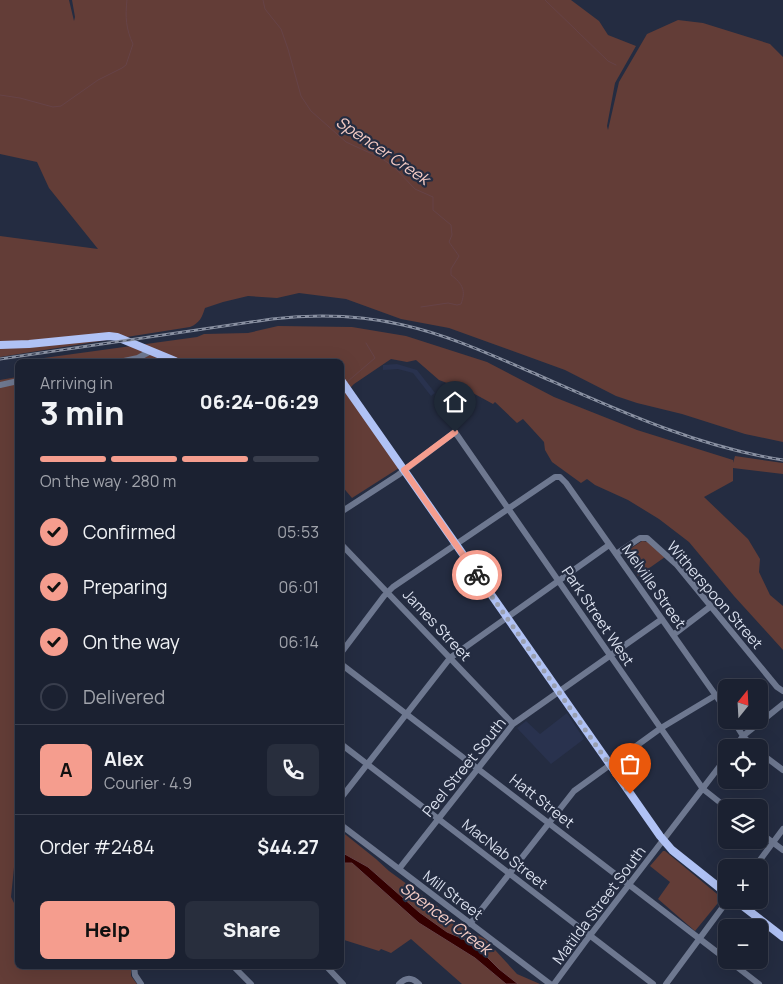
<!DOCTYPE html>
<meta charset="utf-8">
<style>
:root{--surface:#1b2131;--page:#282e3d;--text:#f1f3f6;--muted:#a0a3ab;--line:#393e4d;--accent:#f59d8e}
body{margin:0;font-family:Manrope,sans-serif;background:var(--page);color:var(--text);height:100vh;display:flex;flex-direction:column;font-size:19px;white-space:nowrap}
*{box-sizing:border-box;margin:0}
p{font-size:16px;color:var(--muted)}
.icon{flex:none;width:28px;height:28px;fill:none;stroke:currentColor;stroke-width:2;stroke-linecap:round;stroke-linejoin:round}
.map{position:relative;flex:1;overflow:hidden}
.sheet{position:absolute;left:15px;top:359px;width:329px;height:610px;display:flex;flex-direction:column;background:var(--surface);border-radius:8px;box-shadow:0 5px 20px #0002,0 0 0 1px var(--line)}
.sheet>*{flex:none}
.needle{width:32px;rotate:18deg}
.buttons{position:absolute;left:718px;top:679px;display:grid;gap:10px}
.buttons a{display:grid;place-items:center;width:50px;height:50px;border-radius:8px;background:var(--surface);box-shadow:0 5px 20px #0002,0 0 0 1px var(--line);font-size:25px}
.pin{position:absolute;display:grid;place-items:center;width:42px;height:42px;color:#fff;margin:-51px -21px;border-radius:50% 50% 50% 0;rotate:-45deg;box-shadow:0 0 5px #0007}
.pin .icon{rotate:45deg}
.courier{position:absolute;display:grid;place-items:center;width:50px;height:50px;margin:-25px;border:4px solid #f59d8e;border-radius:50%;background:#fff;color:#222;box-shadow:0 1px 6px #0007}
.summary em{font-style:normal;font-weight:800}
.summary div{display:flex;flex-direction:column-reverse}
.summary{display:flex;align-items:center;justify-content:space-between;height:85px;padding:0 25px}
h1{font-size:32px;font-weight:800;line-height:38px}
.bar{display:grid;grid-template-columns:repeat(4,1fr);gap:8px 5px;align-content:center;height:60px;padding:0 25px}
.bar i{height:6px;border-radius:4px;background:var(--line)}
.bar .active{background:var(--accent)}
.bar p{grid-column:span 4}
.line{display:flex;align-items:center;gap:12px;padding:0 25px;border-top:1px solid var(--line)}
.line div{flex:1}
.round{display:grid;place-items:center;flex:none;width:52px;height:52px;border-radius:8px;background:var(--page)}
ol{padding:0 25px;list-style:none}
li{display:flex;align-items:center;gap:15px;height:55px}
li p{margin-inline-start:auto}
li .icon{padding:5px;border-radius:50%;background:var(--accent);color:#111;stroke-width:4}
li:last-child{color:var(--muted)}
li i{width:28px;height:28px;border:2px solid var(--line);border-radius:50%}
.primary-button{display:flex;gap:10px;margin-top:auto;padding:10px 25px}
.primary-button a{flex:1;height:58px;border-radius:8px;background:var(--accent);color:#111;font-size:20px;font-weight:800;line-height:58px;text-align:center}
.primary-button a+a{background:var(--page);color:var(--text)}
.map>svg:first-child{display:block}
.built{fill:#29324e}
.green{fill:#633d37}
.water{fill:#340000;stroke:#664347}
.lines{fill:none;stroke-linecap:round;stroke-linejoin:round}
.stream{stroke:#664347;stroke-width:1}
.minor{stroke:#6e7890;stroke-width:6}
.major{stroke:#b0c2f5;stroke-width:8}
.rail-casing{stroke:#8990a1;stroke-width:3}
.rail{stroke:#242c41;stroke-width:1;stroke-dasharray:4;stroke-linecap:butt}
.done{stroke:#9aa0b1;stroke-width:5;stroke-dasharray:0 9}
.route{stroke:#f59d8e;stroke-width:6}
.labels{text-anchor:middle;dominant-baseline:central;stroke-width:4.5;stroke-linejoin:round;paint-order:stroke}
.street-label{font-size:15px;fill:#d9dfed;stroke:#242c41}
.water-label{font-size:16px;font-style:italic;fill:#f5ccc5;stroke:#242c41}
</style>
<div class="map">
<svg width="783" height="984" viewBox="0 0 783 984">
<rect width="100%" height="100%" fill="#242c41"/>
<path class="built" d="M 397,364 L 417,370 L 435,393 L 431,396 L 413,373 L 398,369 L 383,370 L 383,365 Z
M 567,713 L 584,739 L 551,764 L 517,728 L 526,721 L 540,734 Z"/>
<path class="green" d="M 0,0 L 69,0 L 74,21 L 75,17 L 72,0 L 571,0 L 599,21 L 608,35 L 636,46 L 615,83 L 607,126 L 608,130 L 619,82 L 647,34 L 678,20 L 703,23 L 770,44 L 783,57 L 783,442 L 745,434 L 682,414 L 637,403 L 616,396 L 565,370 L 449,328 L 401,319 L 346,299 L 299,293 L 277,298 L 248,296 L 223,302 L 205,308 C 202,317 200,323 190,327 L 0,357 L 0,236 L 98,249 L 49,188 L 37,162 L 0,154 Z
M 278,326 L 352,327 L 406,336 L 487,362 L 554,397 L 637,430 L 733,460 L 733,463 L 735,456 L 783,463 L 783,474 L 733,468 L 733,481 L 704,497 L 748,539 L 760,559 L 759,572 L 770,595 L 783,606 L 783,650 L 734,596 L 689,542 L 659,519 L 628,500 L 595,485 L 587,479 L 581,483 L 552,462 L 545,450 L 544,442 L 523,419 L 517,423 L 495,402 L 493,404 L 471,392 L 439,380 L 416,360 L 407,362 L 391,359 L 354,384 L 346,392 L 399,468 L 352,498 L 341,485 L 341,361 L 119,361 L 110,359 L 94,361 L 22,361 L 197,337 L 204,334 L 248,333 Z
M 17,377 L 18,828 L 11,897 L 17,909 L 18,966 L 131,966 L 131,976 L 137,984 L 0,984 L 0,380 Z
M 642,541 L 649,542 L 665,557 L 638,576 L 624,553 Z
M 341,831 L 376,859 L 389,871 L 448,914 L 461,927 L 485,939 L 517,974 L 540,984 L 462,984 L 411,939 L 391,953 L 381,949 L 379,951 L 341,939 Z
M 663,851 L 665,851 L 722,898 L 695,931 L 658,899 L 670,882 L 650,866 Z"/>
<path class="water" d="M 341,852 L 368,867 L 419,912 L 447,932 L 463,939 L 486,956 L 499,969 L 518,984 L 506,984 L 475,958 L 419,923 L 352,863 L 341,863 Z"/>
<g class="lines">
<path class="stream" d="M 263,0 L 265,9 L 281,29 L 288,49 L 301,96 L 311,111 L 346,142 L 381,158 L 394,167 L 415,189 L 433,197 L 433,210 L 451,225 L 452,235 L 449,242 L 459,256 L 451,269 L 451,275 C 463,284 466,291 461,304 L 457,305 L 448,303 L 421,307
M 545,0 L 608,61 L 616,65
M 0,95 L 20,98 L 53,107 L 61,106 L 98,80 L 122,68 L 126,65 L 133,44 C 126,29 125,17 127,0
M 347,382 L 375,358 L 366,343"/>
<path class="minor" d="M 124,361 L 138,358 L 149,352
M 0,385 L 18,381
M 341,512 L 398,475 L 455,432 L 703,789 L 727,808
M 341,544 L 513,724
M 616,554 L 640,538 L 647,538 L 677,565 L 777,687 L 783,691
M 673,635 L 711,606
M 341,653 L 384,596 L 393,587 L 555,477 L 560,477 L 566,483 L 726,710
M 341,664 L 726,959
M 733,720 L 743,736 L 754,748
M 341,744 L 653,984
M 734,748 L 743,736 L 783,704
M 759,752 L 783,770
M 341,798 L 450,658 L 609,545
M 341,825 L 550,984
M 759,832 L 783,850
M 754,868 L 783,829
M 399,869 L 513,724 L 662,619
M 470,924 L 574,791 L 661,728 L 716,695
M 728,960 L 759,984
M 134,966 L 135,975 L 141,984
M 233,966 L 251,984
M 326,966 L 343,984
M 399,984 C 406,977 412,977 419,984
M 554,984 L 585,942 L 726,758
M 666,984 L 728,900"/>
<path class="major" d="M 0,345 L 29,344 L 109,336 L 117,337 L 175,361
M 341,380 L 660,836 L 672,850 L 726,893
M 735,900 L 783,937"/>
<g class="rail-casing">
<path id="rail" d="M 0,359 L 272,319 C 316,314 360,315 403,325 C 448,335 489,354 531,372 C 613,408 693,446 783,460"/>
</g>
<use href="#rail" class="rail"/>
</g>
<g class="lines">
<path class="done" d="M 477,575 L 630,794"/>
<path class="route" d="M 455,432 L 404,470 L 477,575"/>
</g>
<g class="labels">
<g class="street-label">
<text transform="translate(654 586) rotate(55)">Melville Street</text>
<text transform="translate(715 595) rotate(49)">Witherspoon Street</text>
<text transform="translate(598 616) rotate(56)">Park Street West</text>
<text transform="translate(437 625) rotate(47)">James Street</text>
<text transform="translate(464 767) rotate(-51)">Peel Street South</text>
<text transform="translate(542 801) rotate(38)">Hatt Street</text>
<text transform="translate(505 854) rotate(38)">MacNab Street</text>
<text transform="translate(453 895) rotate(37)">Mill Street</text>
<text transform="translate(599 905) rotate(-53)">Matilda Street South</text>
</g>
<g class="water-label">
<text transform="translate(383 150) rotate(34)">Spencer Creek</text>
<text transform="translate(446 918) rotate(37)">Spencer Creek</text>
</g>
</g>
</svg>
<div class="buttons">
<a><svg class="needle" viewBox="-14 -14 28 28"><path d="M0-13l5 13h-10z" fill="#e53935"/><path d="M0 13l5-13h-10z" fill="#a0a3ab"/></svg></a>
<a><svg class="icon" aria-label="locate" viewBox="0 0 24 24"><circle cx="12" cy="12" r="6"/><path d="M12 2v4M12 18v4M2 12h4M18 12h4"/></svg></a>
<a><svg class="icon" aria-label="layers" viewBox="0 0 24 24"><path d="M12 4l9 5-9 5-9-5zM3 14l9 5 9-5"/></svg></a>
<a>+</a>
<a>−</a>
</div>
<div class="pin" style="left:630px;top:794px;background:#ea580c"><svg class="icon" aria-label="bag" viewBox="0 0 24 24"><path d="M5 8h14l-1 12H6zM9 8a3 3 0 0 1 6 0"/></svg></div>
<div class="pin" style="left:455px;top:432px;background:#1f2937"><svg class="icon" aria-label="home" viewBox="0 0 24 24"><path d="M3 11l9-7 9 7M6 9v11h12V9"/></svg></div>
<div class="courier" style="left:477px;top:575px"><svg class="icon" aria-label="bike" viewBox="0 0 24 24"><circle cx="6" cy="16" r="4"/><circle cx="18" cy="16" r="4"/><path d="M6 16l4-8h5l3 8M10 8l3 8H6M13 5h3"/></svg></div>
<section class="sheet">
<div class="summary"><div><h1>3 min</h1><p>Arriving in</p></div><em>06:24–06:29</em></div>
<div class="bar"><i class="active"></i><i class="active"></i><i class="active"></i><i></i><p>On the way · 280 m</p></div>
<ol>
<li><svg class="icon" aria-label="check" viewBox="0 0 24 24"><path d="M5 12l5 5 9-10"/></svg>Confirmed<p>05:53</p></li>
<li><svg class="icon" aria-label="check" viewBox="0 0 24 24"><path d="M5 12l5 5 9-10"/></svg>Preparing<p>06:01</p></li>
<li><svg class="icon" aria-label="check" viewBox="0 0 24 24"><path d="M5 12l5 5 9-10"/></svg>On the way<p>06:14</p></li>
<li><i></i>Delivered</li>
</ol>
<div class="line" style="height:90px"><b class="round" style="background:var(--accent);color:#111">A</b><div><b>Alex</b><p>Courier · 4.9</p></div><a class="round"><svg class="icon" aria-label="phone" viewBox="0 0 24 24"><path d="M5 4h4l2 5-3 2q2 4 5 5l2-3 5 2v4C11 20 4 13 5 4z"/></svg></a></div>
<div class="line" style="height:65px"><div>Order #2484</div><b>$44.27</b></div>
<div class="primary-button"><a>Help</a><a>Share</a></div>
</section>
</div>
